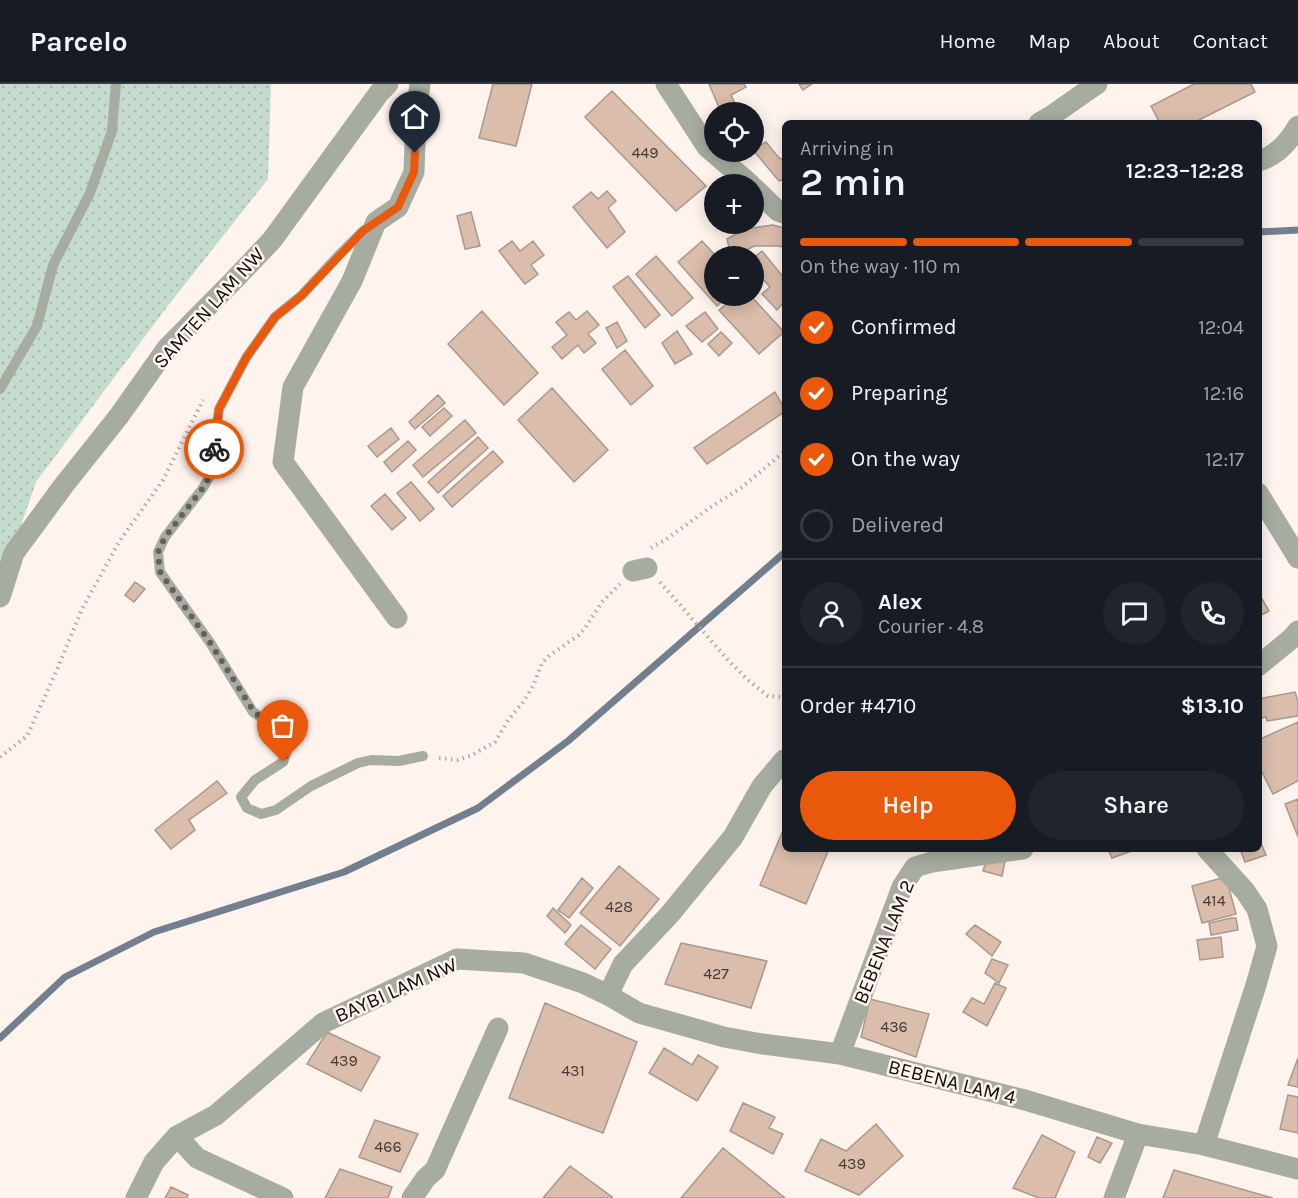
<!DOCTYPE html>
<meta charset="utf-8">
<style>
:root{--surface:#171b24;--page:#20242c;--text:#f1f3f6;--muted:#9ea1a6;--line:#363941;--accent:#ea580c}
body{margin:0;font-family:Karla,sans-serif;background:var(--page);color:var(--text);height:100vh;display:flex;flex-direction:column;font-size:22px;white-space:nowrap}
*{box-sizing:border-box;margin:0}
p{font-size:20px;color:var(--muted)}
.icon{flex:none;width:33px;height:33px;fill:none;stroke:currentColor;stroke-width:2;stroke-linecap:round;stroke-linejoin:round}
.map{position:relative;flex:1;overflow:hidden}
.panel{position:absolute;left:782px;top:36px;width:480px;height:732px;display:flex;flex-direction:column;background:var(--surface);border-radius:9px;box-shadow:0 3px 15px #0003}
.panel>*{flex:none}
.fabs{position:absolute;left:704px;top:18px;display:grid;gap:12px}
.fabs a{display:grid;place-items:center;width:60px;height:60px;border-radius:50%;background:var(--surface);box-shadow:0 3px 15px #0003;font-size:30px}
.pin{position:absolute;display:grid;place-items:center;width:51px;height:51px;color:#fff;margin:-62px -26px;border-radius:50% 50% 50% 0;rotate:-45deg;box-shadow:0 0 6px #0007}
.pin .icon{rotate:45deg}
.courier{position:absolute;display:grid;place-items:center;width:60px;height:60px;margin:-30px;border:4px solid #ea580c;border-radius:50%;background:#fff;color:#222;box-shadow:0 2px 8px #0007}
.headline em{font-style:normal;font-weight:600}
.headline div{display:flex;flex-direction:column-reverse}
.headline{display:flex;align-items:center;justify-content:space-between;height:102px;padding:0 18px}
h1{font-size:39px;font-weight:600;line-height:45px}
.bar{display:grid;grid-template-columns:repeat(4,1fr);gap:9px 6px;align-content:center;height:72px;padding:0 18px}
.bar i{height:8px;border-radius:4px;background:var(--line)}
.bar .selected{background:var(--accent)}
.bar p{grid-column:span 4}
.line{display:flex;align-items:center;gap:15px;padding:0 18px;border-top:2px solid var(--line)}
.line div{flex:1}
.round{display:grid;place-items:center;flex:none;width:63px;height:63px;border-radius:32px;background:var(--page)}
ol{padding:0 18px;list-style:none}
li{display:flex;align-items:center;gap:18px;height:66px}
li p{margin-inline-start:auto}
li .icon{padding:6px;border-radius:50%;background:var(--accent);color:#fff;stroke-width:4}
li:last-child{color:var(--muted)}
li i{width:33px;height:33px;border:3px solid var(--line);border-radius:50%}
.cta{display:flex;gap:12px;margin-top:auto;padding:12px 18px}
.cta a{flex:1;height:69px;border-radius:36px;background:var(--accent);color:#fff;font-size:24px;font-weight:600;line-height:69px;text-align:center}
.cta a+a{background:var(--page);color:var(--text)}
header{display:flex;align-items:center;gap:36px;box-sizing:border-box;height:84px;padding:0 30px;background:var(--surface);border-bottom:2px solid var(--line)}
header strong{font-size:28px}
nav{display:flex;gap:33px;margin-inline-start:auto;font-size:21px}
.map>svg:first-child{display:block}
.grass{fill:url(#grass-dots)}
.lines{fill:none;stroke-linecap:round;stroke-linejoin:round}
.stream{stroke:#717f8e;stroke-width:7}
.building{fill:#dabdab;stroke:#a8998f;stroke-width:1.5}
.path{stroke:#b1a8a3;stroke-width:4;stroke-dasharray:1.5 4.5;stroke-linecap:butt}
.service{stroke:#a6ac9f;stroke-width:10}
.minor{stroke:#a6ac9f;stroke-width:21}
.done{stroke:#675f5b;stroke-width:6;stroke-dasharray:0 10.8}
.route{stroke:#ea580c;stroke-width:8}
.labels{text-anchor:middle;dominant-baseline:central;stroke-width:5;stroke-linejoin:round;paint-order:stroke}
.number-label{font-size:16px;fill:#463a34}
.street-label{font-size:20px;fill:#150f0c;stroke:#fef3ed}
</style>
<header>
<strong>Parcelo</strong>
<nav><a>Home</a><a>Map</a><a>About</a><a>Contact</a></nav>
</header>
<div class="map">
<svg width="1298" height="1114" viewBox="0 0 1298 1114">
<defs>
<pattern id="grass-dots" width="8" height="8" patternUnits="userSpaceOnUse" patternTransform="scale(1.5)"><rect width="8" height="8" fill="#c6dbd0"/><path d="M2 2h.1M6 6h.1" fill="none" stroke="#a9bbb1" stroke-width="1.8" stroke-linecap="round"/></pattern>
</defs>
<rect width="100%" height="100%" fill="#fef3ed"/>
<path class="grass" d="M 0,0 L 271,0 L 268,95 L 167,223 L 36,398 L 0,502 Z"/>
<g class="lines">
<path class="stream" d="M 1258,148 L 1298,146
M 0,954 L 65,893 L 154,848 L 344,788 L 478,724 L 568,657 L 784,469"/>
</g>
<path class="building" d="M 493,0 L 532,0 L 516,62 L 479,54 Z
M 709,0 L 744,0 L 746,3 L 731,11 L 739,28 L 721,28 Z
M 799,0 L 812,0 L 803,6 Z
M 1194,0 L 1251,0 L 1255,8 L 1193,39 L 1160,39 L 1151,22 Z
M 612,7 L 706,102 L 676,127 L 585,33 Z
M 766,58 L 779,74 L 784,76 L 784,99 L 782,96 L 779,97 L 753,66 Z
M 607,107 L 616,117 L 608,124 L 625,148 L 607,164 L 573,123 L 591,108 L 598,115 Z
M 471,128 L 480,162 L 465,165 L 457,132 Z
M 773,141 L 784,144 L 784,163 L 778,162 L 754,162 L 736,172 L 731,172 L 727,155 L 745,145 Z
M 512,157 L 520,167 L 533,157 L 544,171 L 531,181 L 538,190 L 525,200 L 499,167 Z
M 702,157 L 716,172 L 714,172 L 714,212 L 728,212 L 717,222 L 678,178 Z
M 762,167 L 784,194 L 784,218 L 777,226 L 762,210 L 770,203 L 762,194 L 754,201 L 753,199 L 753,174 Z
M 656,172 L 693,214 L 672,232 L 636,190 Z
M 628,192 L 660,231 L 645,244 L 613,203 Z
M 736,212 L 751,212 L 784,248 L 759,270 L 719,226 Z
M 482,227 L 538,289 L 504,321 L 448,260 Z
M 587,227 L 599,241 L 588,250 L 596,259 L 584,269 L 578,261 L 562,275 L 552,263 L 567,251 L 556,238 L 569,228 L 576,236 Z
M 705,228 L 718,245 L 702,258 L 686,242 Z
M 617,238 L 627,257 L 617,264 L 606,244 Z
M 677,247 L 692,270 L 675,280 L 662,259 Z
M 721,248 L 732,259 L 719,272 L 708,260 Z
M 625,266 L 653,302 L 631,321 L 602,285 Z
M 552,304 L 608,366 L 574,398 L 518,336 Z
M 775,308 L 784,324 L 784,328 L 707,380 L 694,364 Z
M 438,311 L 445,319 L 415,345 L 409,338 Z
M 444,324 L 452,332 L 430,352 L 422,343 Z
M 465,336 L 476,349 L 423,393 L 413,381 Z
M 391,344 L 399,355 L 377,373 L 368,362 Z
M 478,353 L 488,364 L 438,409 L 428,398 Z
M 408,357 L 416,366 L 392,388 L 384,378 Z
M 493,367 L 503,378 L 452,423 L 443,412 Z
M 411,398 L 434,425 L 420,437 L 397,409 Z
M 385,410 L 406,434 L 392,446 L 371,422 Z
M 135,498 L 145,505 L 134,518 L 125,511 Z
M 1258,508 L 1269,527 L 1258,533 Z
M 1295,608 L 1298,617 L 1298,632 L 1267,637 L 1266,633 L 1258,635 L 1258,615 Z
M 1298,638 L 1298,697 L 1273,710 L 1258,680 L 1258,656 Z
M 217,697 L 227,709 L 189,736 L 195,746 L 171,765 L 155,746 Z
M 1298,715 L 1298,753 L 1285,720 Z
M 784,744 L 784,765 L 829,765 L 806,820 L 760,801 Z
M 1258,752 L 1266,771 L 1245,778 L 1240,765 L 1258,765 Z
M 1108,765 L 1137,765 L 1112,774 Z
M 987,774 L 1005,777 L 1002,792 L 983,787 Z
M 619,782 L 659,815 L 620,862 L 580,829 Z
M 1226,793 L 1236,830 L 1202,839 L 1192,802 Z
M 582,794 L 593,804 L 569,834 L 558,826 Z
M 553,824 L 571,841 L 565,849 L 547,832 Z
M 1231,834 L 1236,834 L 1238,846 L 1211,851 L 1209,839 Z
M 581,841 L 611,865 L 595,885 L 565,860 Z
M 975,841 L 1001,858 L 992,872 L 966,850 Z
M 1221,853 L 1223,873 L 1200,876 L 1197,856 Z
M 681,859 L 767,877 L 751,924 L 665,900 Z
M 992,875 L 1008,881 L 999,899 L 985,889 Z
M 995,899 L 1006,904 L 987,942 L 963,928 L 972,914 L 984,920 Z
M 870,915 L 929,930 L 916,973 L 861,953 Z
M 545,919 L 637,958 L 603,1049 L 509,1014 Z
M 327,948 L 380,973 L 361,1007 L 307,980 Z
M 664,964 L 692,981 L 698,971 L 718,983 L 697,1017 L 649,989 Z
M 1298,974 L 1298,1003 L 1288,1001 Z
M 1288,1011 L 1298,1013 L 1298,1049 L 1280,1045 Z
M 743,1019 L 775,1033 L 769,1044 L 783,1050 L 773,1070 L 730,1047 Z
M 375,1036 L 418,1050 L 400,1088 L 359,1073 Z
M 876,1040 L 903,1072 L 859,1111 L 805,1087 L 821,1055 L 846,1067 Z
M 1042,1051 L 1075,1068 L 1055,1114 L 1039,1114 L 1013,1104 Z
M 1097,1053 L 1112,1059 L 1100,1079 L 1088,1073 Z
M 723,1064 L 785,1114 L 681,1114 Z
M 570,1082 L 612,1113 L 612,1114 L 543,1114 Z
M 340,1085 L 392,1103 L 388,1114 L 325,1114 Z
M 1174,1086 L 1273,1114 L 1163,1114 Z
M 171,1103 L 188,1111 L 187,1114 L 165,1114 Z"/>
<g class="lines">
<path class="path" d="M 651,464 L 665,456 L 711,423 L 741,404 L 784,368
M 660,498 L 728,576 L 748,596 L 768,612 L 784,613
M 0,673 L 27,652 L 56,588 L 82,525 L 119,458 L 163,396 L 203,316
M 439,674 L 458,676 L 472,671 L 495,658 L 509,635 L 524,617 L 534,600 L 542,579 L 550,571 L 579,551 L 585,544 L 602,518 L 620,500"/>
<path class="service" d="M 370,142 L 363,147 L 339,171 L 301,212 L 275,233 L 246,274 L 219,325 L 211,390 L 203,404 L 165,453 L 158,468 L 160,488 L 211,560 L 253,628 L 278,645 L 287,667 L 283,678 L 255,696 L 241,713 L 247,724 L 261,730 L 276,726 L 311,702 L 358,679 L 371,676 L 399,677 L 423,672
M 0,305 L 37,242 L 53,181 L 90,109 L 112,47 L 116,0"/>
<path class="minor" d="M 666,0 L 707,63 L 750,100
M 1039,39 L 1051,32 L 1097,0
M 1258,77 C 1277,72 1289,58 1298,42
M 753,103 L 778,127 L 784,129
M 1258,409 L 1298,474
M 633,487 L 647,484
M 0,513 L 14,469 L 64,401 L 119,332 L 167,264 L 234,196 L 272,156 L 379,9 L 388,0
M 397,534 L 283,378 L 293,303 L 352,197 L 376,138 L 398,123 L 414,88 L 416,30 L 420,0
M 1258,582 L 1291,555 L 1298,547
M 608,911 L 623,880 L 670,830 L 733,753 L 762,702 L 784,676
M 840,970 L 902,803 L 915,783 L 932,778 L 1023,765
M 177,1052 L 197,1074 L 283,1114
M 1204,1061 L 1256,901 L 1267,862 L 1257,825 L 1245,807 L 1207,765
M 136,1114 L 154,1078 L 177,1052 L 216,1031 L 323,939 L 457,875 L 524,879 L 583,899 L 608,911 L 639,929 L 724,953 L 762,960 L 840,970 L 1025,1016 L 1138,1050 L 1204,1061 L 1298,1085
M 412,1114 L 426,1094 L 435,1086 L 498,944
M 1114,1114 L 1138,1050"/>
</g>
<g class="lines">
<path class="done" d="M 214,365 L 211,390 L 203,404 L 165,453 L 158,468 L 160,488 L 211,560 L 254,628 L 278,645 L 287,667 L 283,678"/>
<path class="route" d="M 214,365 L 219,325 L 246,274 L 275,233 L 301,212 L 363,147 L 398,123 L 414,88 L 415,69"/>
</g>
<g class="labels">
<g class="number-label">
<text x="645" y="68">449</text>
<text x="1214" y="816">414</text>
<text x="619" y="822">428</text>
<text x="716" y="889">427</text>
<text x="894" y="942">436</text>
<text x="344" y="976">439</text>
<text x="573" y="986">431</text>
<text x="388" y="1062">466</text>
<text x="852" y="1079">439</text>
</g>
<g class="street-label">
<text transform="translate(209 224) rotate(-48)">SAMTEN LAM NW</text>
<text transform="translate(884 858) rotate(-68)">BEBENA LAM 2</text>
<text transform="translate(396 906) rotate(-24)">BAYBI LAM NW</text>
<text transform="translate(952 998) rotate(14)">BEBENA LAM 4</text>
</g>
</g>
</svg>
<div class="fabs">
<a><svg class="icon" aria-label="locate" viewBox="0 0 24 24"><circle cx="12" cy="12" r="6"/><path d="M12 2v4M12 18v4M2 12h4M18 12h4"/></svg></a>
<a>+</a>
<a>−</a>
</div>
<div class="pin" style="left:283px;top:678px;background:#ea580c"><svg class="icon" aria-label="bag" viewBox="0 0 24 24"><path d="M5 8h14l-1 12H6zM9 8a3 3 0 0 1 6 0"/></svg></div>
<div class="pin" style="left:415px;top:69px;background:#1f2937"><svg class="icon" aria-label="home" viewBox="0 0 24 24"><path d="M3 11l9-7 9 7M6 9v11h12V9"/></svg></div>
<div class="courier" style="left:214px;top:365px"><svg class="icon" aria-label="bike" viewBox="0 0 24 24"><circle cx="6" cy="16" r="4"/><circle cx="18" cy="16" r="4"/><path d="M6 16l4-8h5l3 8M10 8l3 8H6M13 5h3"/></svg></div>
<section class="panel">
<div class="headline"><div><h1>2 min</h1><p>Arriving in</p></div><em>12:23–12:28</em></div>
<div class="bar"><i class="selected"></i><i class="selected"></i><i class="selected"></i><i></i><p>On the way · 110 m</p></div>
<ol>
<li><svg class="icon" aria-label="check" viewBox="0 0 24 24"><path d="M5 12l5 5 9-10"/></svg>Confirmed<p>12:04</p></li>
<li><svg class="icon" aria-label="check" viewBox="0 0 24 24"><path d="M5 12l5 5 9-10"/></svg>Preparing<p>12:16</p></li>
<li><svg class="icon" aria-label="check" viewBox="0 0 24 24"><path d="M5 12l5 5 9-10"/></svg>On the way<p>12:17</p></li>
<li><i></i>Delivered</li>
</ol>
<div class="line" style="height:108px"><a class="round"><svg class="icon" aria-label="person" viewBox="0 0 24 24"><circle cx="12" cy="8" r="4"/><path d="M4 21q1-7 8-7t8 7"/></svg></a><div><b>Alex</b><p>Courier · 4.8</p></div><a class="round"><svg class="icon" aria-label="chat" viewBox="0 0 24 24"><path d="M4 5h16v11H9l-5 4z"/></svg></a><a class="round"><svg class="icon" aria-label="phone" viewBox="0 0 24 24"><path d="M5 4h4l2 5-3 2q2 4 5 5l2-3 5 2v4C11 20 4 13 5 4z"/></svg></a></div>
<div class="line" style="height:78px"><div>Order #4710</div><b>$13.10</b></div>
<div class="cta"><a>Help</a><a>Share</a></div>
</section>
</div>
